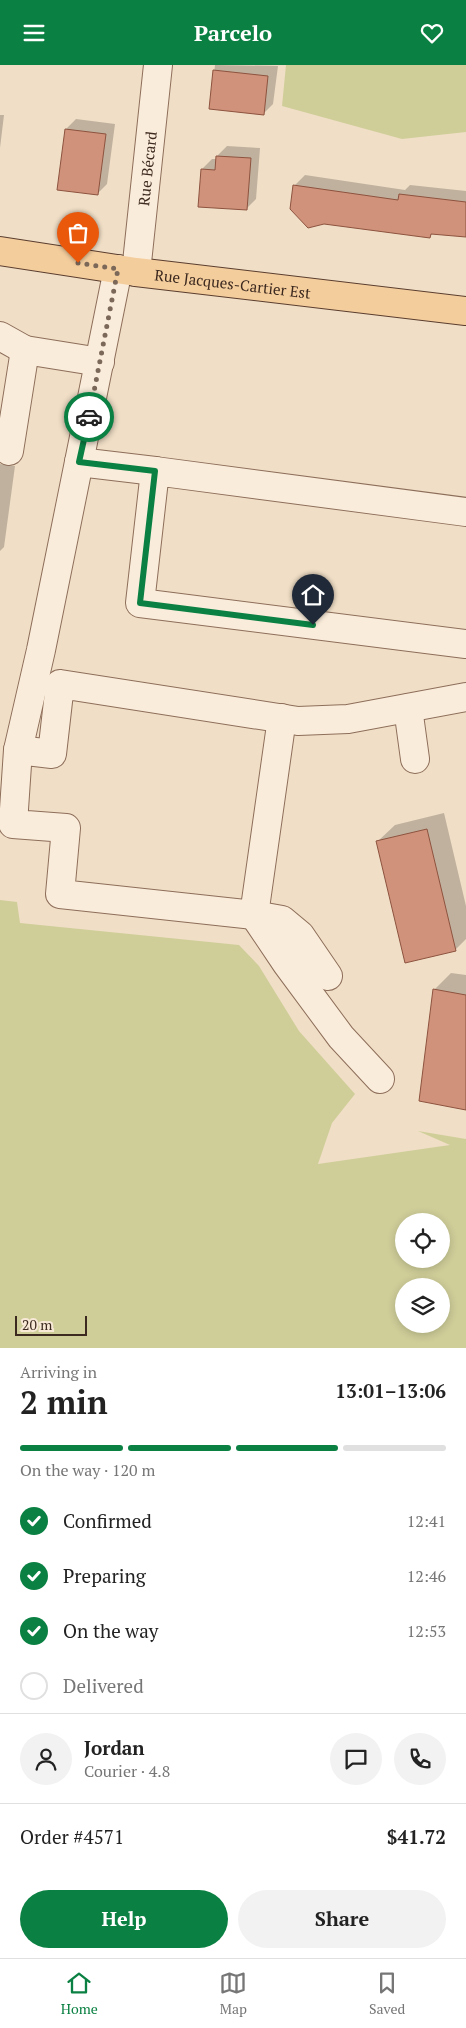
<!DOCTYPE html>
<meta charset="utf-8">
<style>
:root{--surface:#fff;--page:#f2f2f2;--text:#222;--muted:#767676;--line:#e0e0e0;--accent:#0b8043}
body{margin:0;font-family:"PT Serif",serif;background:var(--page);color:var(--text);height:100vh;display:flex;flex-direction:column;font-size:19px;white-space:nowrap}
*{box-sizing:border-box;margin:0}
p{font-size:16px;color:var(--muted)}
.icon{flex:none;width:28px;height:28px;fill:none;stroke:currentColor;stroke-width:2;stroke-linecap:round;stroke-linejoin:round}
.map{position:relative;height:1283px;overflow:hidden}
.drawer{display:flex;flex-direction:column;background:var(--surface);flex:1}
.drawer>*{flex:none}
.fabs{position:absolute;left:395px;top:1148px;display:grid;gap:10px}
.fabs a{display:grid;place-items:center;width:55px;height:55px;border-radius:50%;background:var(--surface);box-shadow:0 2px 8px #0003;font-size:25px}
.scale{position:absolute;left:15px;bottom:12px;width:72px;box-sizing:border-box;padding-left:5px;border:2px solid #3c291f;border-top:0;font-size:14px;line-height:18px;white-space:nowrap;color:#3c291f;-webkit-text-stroke:4px #f7e9d6;paint-order:stroke}
.pin{position:absolute;display:grid;place-items:center;width:42px;height:42px;color:#fff;margin:-51px -21px;border-radius:50% 50% 50% 0;rotate:-45deg;box-shadow:0 0 5px #0007}
.pin .icon{rotate:45deg}
.courier{position:absolute;display:grid;place-items:center;width:50px;height:50px;margin:-25px;border:4px solid #0b8043;border-radius:50%;background:#fff;color:#222;box-shadow:0 1px 6px #0007}
.overview em{font-style:normal;font-weight:600}
.overview div{display:flex;flex-direction:column-reverse}
.overview{display:flex;align-items:center;justify-content:space-between;height:85px;padding:0 20px}
h1{font-size:32px;font-weight:600;line-height:38px}
.bar{display:grid;grid-template-columns:repeat(4,1fr);gap:8px 5px;align-content:center;height:60px;padding:0 20px}
.bar i{height:6px;border-radius:4px;background:var(--line)}
.bar .active{background:var(--accent)}
.bar p{grid-column:span 4}
.line{display:flex;align-items:center;gap:12px;padding:0 20px;border-top:1px solid var(--line)}
.line div{flex:1}
.round{display:grid;place-items:center;flex:none;width:52px;height:52px;border-radius:26px;background:var(--page)}
ol{padding:0 20px;list-style:none}
li{display:flex;align-items:center;gap:15px;height:55px}
li p{margin-inline-start:auto}
li .icon{padding:5px;border-radius:50%;background:var(--accent);color:#fff;stroke-width:4}
li:last-child{color:var(--muted)}
li i{width:28px;height:28px;border:2px solid var(--line);border-radius:50%}
.cta{display:flex;gap:10px;margin-top:auto;padding:10px 20px}
.cta a{flex:1;height:58px;border-radius:30px;background:var(--accent);color:#fff;font-size:20px;font-weight:600;line-height:58px;text-align:center}
.cta a+a{background:var(--page);color:var(--text)}
header{display:flex;justify-content:space-between;align-items:center;height:65px;padding:0 20px;background:var(--accent);color:#fff;font-size:22px;font-weight:600}
.dock{display:flex;justify-content:space-around;align-items:center;height:70px;border-top:1px solid var(--line);background:var(--surface);font-size:14px;color:var(--muted)}
.dock a{display:grid;justify-items:center;gap:2px}
.dock .active{color:var(--accent)}
.map>svg:first-child{display:block}
.green{fill:#cfce99;fill-rule:evenodd}
.shadow{fill:#0003}
.building{fill:#d0927a;stroke:#8d533f}
.lines{fill:none;stroke-linecap:round;stroke-linejoin:round}
.minor-casing{stroke:#8d6e5a;stroke-width:30}
.major-casing{stroke:#5a3d2e;stroke-width:30}
.minor{stroke:#faecda;stroke-width:28}
.major{stroke:#f4cd9d;stroke-width:28}
.done{stroke:#7b6859;stroke-width:5;stroke-dasharray:0 9}
.route{stroke:#0b8043;stroke-width:6}
.labels{text-anchor:middle;dominant-baseline:central;stroke-width:4;stroke-linejoin:round;paint-order:stroke}
.street-label{font-size:15px;fill:#3c291f;stroke:#f7e9d6}
</style>
<header><svg class="icon" aria-label="menu" viewBox="0 0 24 24"><path d="M4 6h16M4 12h16M4 18h16"/></svg>Parcelo<svg class="icon" aria-label="heart" viewBox="0 0 24 24"><path d="M12 20l-8-8c-3-5 5-10 8-4 3-6 11-1 8 4z"/></svg></header>
<div class="map">
<svg width="466" height="1283" viewBox="0 0 466 1283">
<rect width="100%" height="100%" fill="#f0dec6"/>
<path class="green" d="M 286,0 L 466,0 L 466,67 L 402,74 L 282,41 Z
M 0,835 L 17,837 L 20,858 L 239,880 L 259,901 L 299,966 L 355,1029 L 332,1058 L 318,1099 L 450,1080 L 418,1066 L 466,1074 L 466,1283 L 0,1283 ZM 404,1156 L 441,1156 L 441,1194 L 404,1194 ZM 404,1221 L 441,1221 L 441,1259 L 404,1259 Z"/>
<path class="shadow" d="M 215,0 L 278,1 L 273,39 L 263,49 L 210,43 Z
M 0,50 L 4,50 L 0,83 Z
M 76,54 L 115,59 L 107,119 L 97,129 L 66,64 Z
M 227,81 L 260,83 L 256,134 L 246,144 L 202,104 L 212,94 L 217,94 L 217,91 Z
M 305,110 L 405,125 L 410,120 L 466,126 L 466,171 L 433,168 L 430,171 L 294,121 Z
M 0,399 L 15,401 L 4,482 L 0,486 Z
M 444,748 L 466,841 L 466,874 L 455,885 L 377,777 L 395,760 Z
M 451,908 L 466,910 L 466,1044 L 434,925 Z"/>
<path class="building" d="M 213,5 L 268,11 L 264,50 L 209,44 Z
M 65,64 L 106,69 L 98,130 L 57,125 Z
M 216,91 L 251,93 L 247,145 L 198,142 L 201,104 L 215,105 Z
M 293,120 L 398,135 L 399,129 L 466,137 L 466,172 L 431,169 L 430,173 L 324,159 L 308,163 L 290,144 Z
M 427,764 L 456,886 L 405,898 L 376,776 Z
M 433,924 L 466,930 L 466,1045 L 419,1036 Z"/>
<g class="lines">
<g class="minor-casing">
<g id="minor">
<path id="s1" d="M 136,207 L 158,0"/>
<path d="M 0,271 L 25,285"/>
<path d="M 9,386 L 25,285 L 100,297"/>
<path d="M 79,397 L 155,406"/>
<path d="M 466,447 L 155,406 L 140,538 L 466,579"/>
<path d="M 408,643 L 415,694"/>
<path d="M 282,653 L 254,850 L 287,899 L 341,972 L 380,1014"/>
<path d="M 18,685 L 41,585 L 118,204"/>
<path d="M 328,911 L 300,870 L 282,855 L 254,850 L 60,829 L 66,763 L 13,759 L 18,685 L 52,689 L 60,619 L 298,656 L 348,654 L 466,632"/>
</g>
</g>
<g class="major-casing">
<g id="major">
<path id="s2" d="M 0,186 L 136,207 L 466,246"/>
</g>
</g>
<use href="#minor" class="minor"/>
<use href="#major" class="major"/>
</g>
<g class="lines">
<path class="done" d="M 78,198 L 118,204 L 89,352"/>
<path class="route" d="M 89,352 L 79,397 L 155,406 L 140,538 L 313,560"/>
</g>
<g class="labels">
<g class="street-label">
<text stroke="none"><textPath href="#s1" startOffset="104">Rue Bécard</textPath></text>
<text stroke="none"><textPath href="#s2" startOffset="235">Rue Jacques-Cartier Est</textPath></text>
</g>
</g>
</svg>
<div class="fabs">
<a><svg class="icon" aria-label="locate" viewBox="0 0 24 24"><circle cx="12" cy="12" r="6"/><path d="M12 2v4M12 18v4M2 12h4M18 12h4"/></svg></a>
<a><svg class="icon" aria-label="layers" viewBox="0 0 24 24"><path d="M12 4l9 5-9 5-9-5zM3 14l9 5 9-5"/></svg></a>
</div>
<div class="scale">20 m</div>
<div class="pin" style="left:78px;top:198px;background:#ea580c"><svg class="icon" aria-label="bag" viewBox="0 0 24 24"><path d="M5 8h14l-1 12H6zM9 8a3 3 0 0 1 6 0"/></svg></div>
<div class="pin" style="left:313px;top:560px;background:#1f2937"><svg class="icon" aria-label="home" viewBox="0 0 24 24"><path d="M3 11l9-7 9 7M6 9v11h12V9"/></svg></div>
<div class="courier" style="left:89px;top:352px"><svg class="icon" aria-label="car" viewBox="0 0 24 24"><path d="M5 17H2v-5l4-1 3-4h7l3 4 3 1v5h-3M9 17h6M6 11h13"/><circle cx="7" cy="17" r="2"/><circle cx="17" cy="17" r="2"/></svg></div>
</div>
<section class="drawer">
<div class="overview"><div><h1>2 min</h1><p>Arriving in</p></div><em>13:01–13:06</em></div>
<div class="bar"><i class="active"></i><i class="active"></i><i class="active"></i><i></i><p>On the way · 120 m</p></div>
<ol>
<li><svg class="icon" aria-label="check" viewBox="0 0 24 24"><path d="M5 12l5 5 9-10"/></svg>Confirmed<p>12:41</p></li>
<li><svg class="icon" aria-label="check" viewBox="0 0 24 24"><path d="M5 12l5 5 9-10"/></svg>Preparing<p>12:46</p></li>
<li><svg class="icon" aria-label="check" viewBox="0 0 24 24"><path d="M5 12l5 5 9-10"/></svg>On the way<p>12:53</p></li>
<li><i></i>Delivered</li>
</ol>
<div class="line" style="height:90px"><a class="round"><svg class="icon" aria-label="person" viewBox="0 0 24 24"><circle cx="12" cy="8" r="4"/><path d="M4 21q1-7 8-7t8 7"/></svg></a><div><b>Jordan</b><p>Courier · 4.8</p></div><a class="round"><svg class="icon" aria-label="chat" viewBox="0 0 24 24"><path d="M4 5h16v11H9l-5 4z"/></svg></a><a class="round"><svg class="icon" aria-label="phone" viewBox="0 0 24 24"><path d="M5 4h4l2 5-3 2q2 4 5 5l2-3 5 2v4C11 20 4 13 5 4z"/></svg></a></div>
<div class="line" style="height:65px"><div>Order #4571</div><b>$41.72</b></div>
<div class="cta"><a>Help</a><a>Share</a></div>
</section>
<nav class="dock">
<a class="active"><svg class="icon" aria-label="home" viewBox="0 0 24 24"><path d="M3 11l9-7 9 7M6 9v11h12V9"/></svg>Home</a>
<a><svg class="icon" aria-label="map" viewBox="0 0 24 24"><path d="M3 6l6-2 6 2 6-2v14l-6 2-6-2-6 2zM9 4v14M15 6v14"/></svg>Map</a>
<a><svg class="icon" aria-label="saved" viewBox="0 0 24 24"><path d="M7 4h10v16l-5-4-5 4z"/></svg>Saved</a>
</nav>
